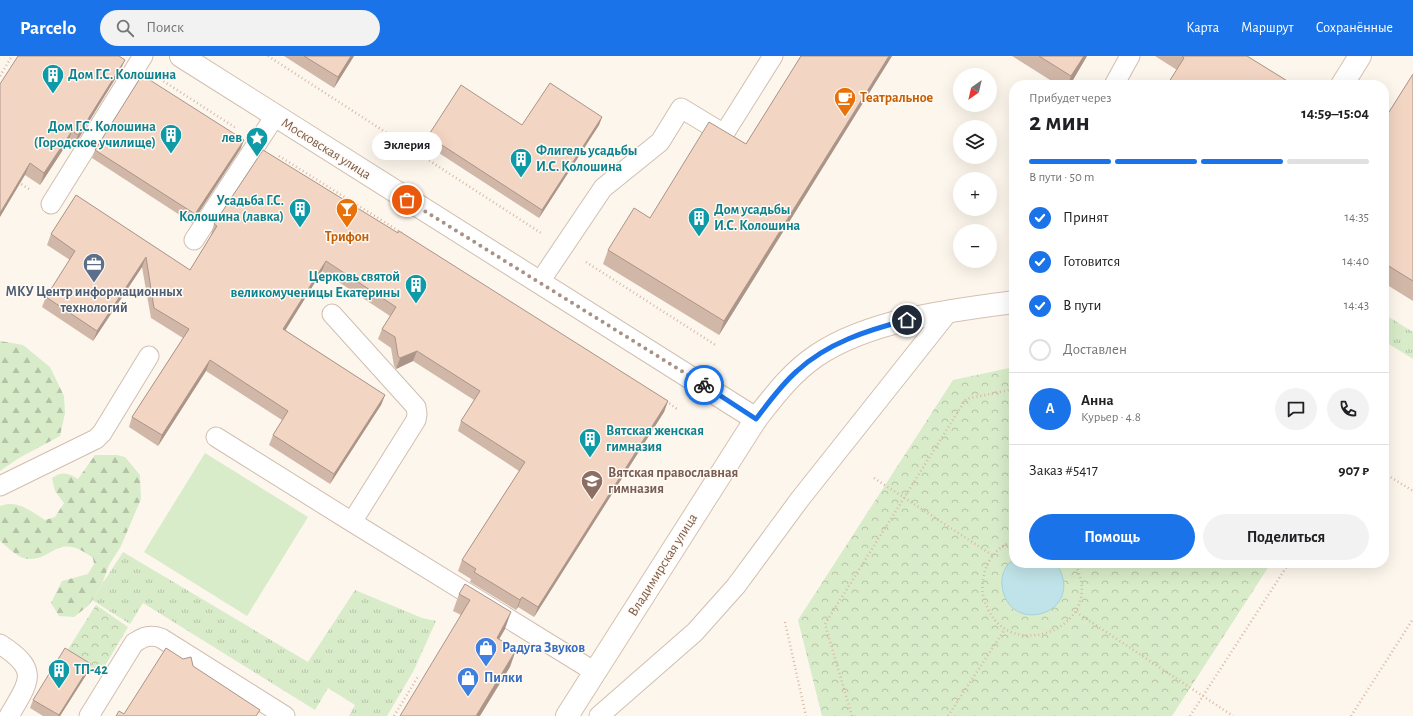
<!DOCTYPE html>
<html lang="ru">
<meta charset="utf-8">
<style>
:root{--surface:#fff;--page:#f2f2f2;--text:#202124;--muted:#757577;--line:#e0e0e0;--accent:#1a73e8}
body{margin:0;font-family:"Alegreya Sans",sans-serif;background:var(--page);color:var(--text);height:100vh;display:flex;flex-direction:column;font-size:15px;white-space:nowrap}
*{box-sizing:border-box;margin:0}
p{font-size:13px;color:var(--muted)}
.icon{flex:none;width:22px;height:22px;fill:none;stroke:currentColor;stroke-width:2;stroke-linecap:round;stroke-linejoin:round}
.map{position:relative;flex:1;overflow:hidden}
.panel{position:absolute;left:1009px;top:24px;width:380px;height:488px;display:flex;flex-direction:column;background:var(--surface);border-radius:16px;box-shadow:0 4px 16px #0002}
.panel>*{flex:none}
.needle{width:26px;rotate:214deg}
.buttons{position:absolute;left:953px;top:12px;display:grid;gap:8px}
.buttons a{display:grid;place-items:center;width:44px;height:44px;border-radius:50%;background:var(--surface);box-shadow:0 4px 16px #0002;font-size:20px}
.pin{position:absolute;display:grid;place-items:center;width:34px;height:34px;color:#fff;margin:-17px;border:2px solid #fff;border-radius:50%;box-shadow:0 1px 4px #0007}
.courier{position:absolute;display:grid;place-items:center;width:40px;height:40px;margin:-20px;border:3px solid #1a73e8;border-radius:50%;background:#fff;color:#222;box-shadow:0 1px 5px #0007}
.bubble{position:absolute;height:28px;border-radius:14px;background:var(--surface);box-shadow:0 4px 16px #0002;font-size:13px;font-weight:600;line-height:28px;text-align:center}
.head em{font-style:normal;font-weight:600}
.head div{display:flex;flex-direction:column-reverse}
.head{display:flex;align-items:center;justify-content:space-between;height:68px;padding:0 20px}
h1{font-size:26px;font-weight:600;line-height:30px}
.bar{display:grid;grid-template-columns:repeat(4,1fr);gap:6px 4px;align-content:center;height:48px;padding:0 20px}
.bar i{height:5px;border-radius:3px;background:var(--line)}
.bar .on{background:var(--accent)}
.bar p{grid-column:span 4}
.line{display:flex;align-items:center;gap:10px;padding:0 20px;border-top:1px solid var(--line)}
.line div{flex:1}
.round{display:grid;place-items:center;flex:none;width:42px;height:42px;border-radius:21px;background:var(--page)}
ol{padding:0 20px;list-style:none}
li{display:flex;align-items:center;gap:12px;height:44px}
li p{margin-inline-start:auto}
li .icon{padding:4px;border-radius:50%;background:var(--accent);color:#fff;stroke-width:4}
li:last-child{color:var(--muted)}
li i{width:22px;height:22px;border:2px solid var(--line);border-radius:50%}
.button{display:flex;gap:8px;margin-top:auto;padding:8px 20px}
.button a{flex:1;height:46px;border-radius:24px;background:var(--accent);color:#fff;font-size:16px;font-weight:600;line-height:46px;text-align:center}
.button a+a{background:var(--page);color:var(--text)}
header{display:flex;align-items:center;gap:24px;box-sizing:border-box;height:56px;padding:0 20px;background:var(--accent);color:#fff}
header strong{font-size:19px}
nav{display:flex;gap:22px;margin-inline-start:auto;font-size:14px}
.search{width:280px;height:36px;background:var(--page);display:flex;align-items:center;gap:10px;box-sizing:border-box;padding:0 14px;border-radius:22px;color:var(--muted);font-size:15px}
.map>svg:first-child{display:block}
.grass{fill:url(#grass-tufts)}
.forest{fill:url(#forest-firs)}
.park{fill:url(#park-crowns)}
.pitch{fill:#d8ecc9}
.water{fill:#bfe3e8;stroke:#a5d3da}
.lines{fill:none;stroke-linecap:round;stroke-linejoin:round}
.lane-casing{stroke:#d1beb0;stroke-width:21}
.street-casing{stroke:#d1beb0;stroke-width:24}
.secondary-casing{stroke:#d6c0b0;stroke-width:24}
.path{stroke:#d9b8a5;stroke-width:2.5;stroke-dasharray:1 3;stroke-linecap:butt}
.lane{stroke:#fff;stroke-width:19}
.street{stroke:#fff;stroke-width:22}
.secondary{stroke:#fff;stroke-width:22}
.wall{fill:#d1b7a8}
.shaded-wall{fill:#aa9588}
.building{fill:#f3d5c3;stroke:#aa9588}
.done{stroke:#a89285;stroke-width:4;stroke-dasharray:0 7.2}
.route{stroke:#1a73e8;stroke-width:5}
.labels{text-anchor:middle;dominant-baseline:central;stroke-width:3;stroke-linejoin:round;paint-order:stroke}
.culture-label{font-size:14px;font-weight:bold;fill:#0d838f;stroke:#fffaf3;text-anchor:start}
.food-label{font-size:14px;font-weight:bold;fill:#c56008;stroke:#fffaf3;text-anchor:start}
.street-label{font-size:14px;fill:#7a5c4d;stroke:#fffaf3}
.service-label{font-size:14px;font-weight:bold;fill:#4e5e75;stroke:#fffaf3}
.education-label{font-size:14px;font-weight:bold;fill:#785e54;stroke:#fffaf3;text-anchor:start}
.shop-label{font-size:14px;font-weight:bold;fill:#366cbe;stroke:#fffaf3;text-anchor:start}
</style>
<header>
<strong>Parcelo</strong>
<div class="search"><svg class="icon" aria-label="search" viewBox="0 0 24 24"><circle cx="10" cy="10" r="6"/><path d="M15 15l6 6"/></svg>Поиск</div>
<nav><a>Карта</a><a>Маршрут</a><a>Сохранённые</a></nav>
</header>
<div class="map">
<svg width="1413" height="660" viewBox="0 0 1413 660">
<defs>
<pattern id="grass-tufts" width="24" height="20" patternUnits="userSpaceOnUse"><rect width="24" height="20" fill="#d8ecc9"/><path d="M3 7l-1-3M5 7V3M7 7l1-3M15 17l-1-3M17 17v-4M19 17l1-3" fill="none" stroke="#b4c2a5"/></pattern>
<pattern id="forest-firs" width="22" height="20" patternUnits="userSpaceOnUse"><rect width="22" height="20" fill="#d8ecc9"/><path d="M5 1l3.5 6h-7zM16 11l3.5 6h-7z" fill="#b4c2a5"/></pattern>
<pattern id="park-crowns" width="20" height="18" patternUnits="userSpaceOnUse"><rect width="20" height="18" fill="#d8ecc9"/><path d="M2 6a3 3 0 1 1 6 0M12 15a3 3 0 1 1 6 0" fill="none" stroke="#b4c2a5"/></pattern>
</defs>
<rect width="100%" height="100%" fill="#fdf6ec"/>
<path class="grass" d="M 1384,258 L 1413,276 L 1413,303 L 1384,285 Z
M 123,496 L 308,606 L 355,534 L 422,562 L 436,565 L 414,614 L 387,660 L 349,660 L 355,649 L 328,632 L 315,654 L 143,547 L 130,568 L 92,544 Z"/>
<path class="forest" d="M 0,285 L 23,289 L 50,311 L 64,340 L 65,357 L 60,380 L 19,402 L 0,415 Z
M 95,399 L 117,399 L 125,401 L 140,419 L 141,443 L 121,490 L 109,509 L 102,528 L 89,549 L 74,561 L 59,560 L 51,547 L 62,525 L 88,518 L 94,508 L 93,502 C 54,473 54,509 23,502 C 15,499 6,490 0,485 L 0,450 C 18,443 30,455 45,464 L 55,461 L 64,447 L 55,435 L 52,422 C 63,415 68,417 78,423 Z"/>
<path class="park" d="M 1014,311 L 1014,507 L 1271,507 L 1172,660 L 822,660 L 798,564 L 953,324 Z
M 96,549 L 128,571 L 103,613 L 93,615 L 65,598 Z"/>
<path class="pitch" d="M 205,397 L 308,461 L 247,560 L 144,496 Z"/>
<path class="water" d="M 1014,503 L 1014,507 L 1056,507 C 1089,558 1007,582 1002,529 C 1001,518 1005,510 1014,503 Z"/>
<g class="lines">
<g class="lane-casing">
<path id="lane" d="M 1114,29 L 1130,0
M 51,148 L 143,0
M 194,184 L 275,60
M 539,227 L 603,132 L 660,86 L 681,52 L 724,78 L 773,0
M 332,258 L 416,351 L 417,358 L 416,364 L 352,466 L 595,616
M 216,381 L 352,466
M 0,430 L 96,383 L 102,377 L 149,300
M 0,588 C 40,614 30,624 9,660
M 89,660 L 134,587 C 143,581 150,578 161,582 L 285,660
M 599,660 L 695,576 L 736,530 L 800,443 L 950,254"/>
</g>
<g class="street-casing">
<path id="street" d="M 181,0 L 756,363"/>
</g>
<g class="secondary-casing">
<path id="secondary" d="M 1342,29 L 1360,0
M 567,660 L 756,363 C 774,340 791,317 816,300 C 869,264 952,254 1014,246"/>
</g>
<path class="path" d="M 268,0 L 541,177
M 0,20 L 12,0
M 160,23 L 236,72
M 279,100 L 402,177
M 18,126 L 29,133
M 586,206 L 717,290
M 666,345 L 677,353
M 1384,417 L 1413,435
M 874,422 L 992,499
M 1014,484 C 998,491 987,503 984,519 C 981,533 982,542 989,555 C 1012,602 1091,576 1081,524 C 1080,519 1077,512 1075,507
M 1076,556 L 1233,660
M 785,566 L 806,660
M 394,660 L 419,619
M 852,660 L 825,568 L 966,343 L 1014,333
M 948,660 L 1005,573
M 1190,660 L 1287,510 L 1286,507
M 1351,660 L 1413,563"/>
<use href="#lane" class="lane"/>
<use href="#street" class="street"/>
<use href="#secondary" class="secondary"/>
</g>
<path class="wall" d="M 284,0 L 354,0 L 334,32 Z
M 801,0 L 892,0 L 719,279 L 603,208 L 608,194 L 746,88 Z
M 1012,0 L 1087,0 L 1070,29 L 1058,29 Z
M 1155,0 L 1247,0 L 1289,26 L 1288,29 L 1167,29 L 1177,14 Z
M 120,15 L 74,90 L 68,86 L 40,129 L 25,119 L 0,28 Z
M 1413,18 L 1413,245 L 1384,227 L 1384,64 Z
M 602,61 L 599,69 L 539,162 L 425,88 L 428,80 Z
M 241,92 L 192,167 L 92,102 L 95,94 Z
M 263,94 L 668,345 L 664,356 L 534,561 L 518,551 L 516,554 L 470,526 L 471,523 L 458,515 L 462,504 L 519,415 L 458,375 L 461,365 L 474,344 L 413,305 L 396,313 L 394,310 L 391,292 L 378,283 L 382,273 L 390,260 L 322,215 L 285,274 L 385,339 L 381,349 L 330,428 L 269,389 L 273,379 L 282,364 L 206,315 L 158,390 L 129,371 L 132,361 L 183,282 L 151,262 L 142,211 L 93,285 L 42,251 L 46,241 L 70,204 L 47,189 L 51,178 L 76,139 L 190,214 L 211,179 L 214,168 Z
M 465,528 L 505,573 L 499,583 L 510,611 L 461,559 L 453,555 L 459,538 Z
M 91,608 L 88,616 L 60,660 L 43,660 L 30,652 L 33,644 Z"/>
<path class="shaded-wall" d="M 351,0 L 354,0 L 334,32 L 338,21 Z
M 889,0 L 892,0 L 719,279 L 724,265 Z
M 1084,0 L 1087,0 L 1070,29 L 1068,29 L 1071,20 Z
M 125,4 L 120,15 L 74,90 L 78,79 Z
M 602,61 L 599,69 L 539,162 L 542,154 Z
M 72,75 L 68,86 L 40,129 L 44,117 Z
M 244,84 L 241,92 L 192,167 L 195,158 Z
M 30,107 L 25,119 L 0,161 L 0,157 Z
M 146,201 L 142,211 L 93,285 L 97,275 Z
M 326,205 L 322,215 L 280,283 L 283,273 Z
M 417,295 L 413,305 L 396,313 L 400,302 Z
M 210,304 L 206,315 L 158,390 L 162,379 Z
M 385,339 L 381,349 L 330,428 L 334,418 Z
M 668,345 L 664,356 L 534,561 L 538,551 Z
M 522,541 L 518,551 L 516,554 L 520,544 Z
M 511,556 L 505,573 L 490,599 L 497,582 Z
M 516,594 L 510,611 L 480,660 L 476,660 Z
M 91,608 L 88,616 L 60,660 L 58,660 Z"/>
<path class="building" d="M 18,0 L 119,0 L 125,4 L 78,79 L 72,75 L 44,117 L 30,107 L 0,157 L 0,28 Z
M 304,0 L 351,0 L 338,21 Z
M 801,0 L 889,0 L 724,265 L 608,194 L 634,152 L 650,162 L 709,66 L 746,88 Z
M 1039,0 L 1084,0 L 1071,20 Z
M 1182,0 L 1247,0 L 1289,26 L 1287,29 L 1167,29 L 1184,2 Z
M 1413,18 L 1413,225 L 1384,207 L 1384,64 Z
M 142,19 L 244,84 L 195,158 L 95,94 Z
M 550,27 L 602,61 L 542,154 L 428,80 L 461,29 L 522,69 Z
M 263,94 L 398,177 L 399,175 L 668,345 L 538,551 L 522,541 L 520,544 L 474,516 L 476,513 L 462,504 L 525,406 L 461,365 L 480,335 L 417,295 L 400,302 L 398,300 L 395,281 L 382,273 L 396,251 L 326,205 L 283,273 L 385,339 L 334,418 L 273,379 L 288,355 L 210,304 L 162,379 L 132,361 L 189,273 L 154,252 L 146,201 L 97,275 L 46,241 L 75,195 L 51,178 L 76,139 L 190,214 L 217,170 L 214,168 Z
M 465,528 L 511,556 L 497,582 L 516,594 L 476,660 L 400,660 L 470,544 L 459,538 Z
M 65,592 L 91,608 L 59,659 L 33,644 Z
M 166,592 L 183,603 L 191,601 L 193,610 L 260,654 L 256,660 L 116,660 L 119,655 L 124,658 Z"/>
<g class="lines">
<path class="done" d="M 407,144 L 704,329"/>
<path class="route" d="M 704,329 L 756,363 C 769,346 781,329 797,315 C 827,287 868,274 907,264"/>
</g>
<defs>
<g id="building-pin" transform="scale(1.15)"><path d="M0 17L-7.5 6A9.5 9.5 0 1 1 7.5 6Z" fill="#0f9aa8" stroke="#fffaf3"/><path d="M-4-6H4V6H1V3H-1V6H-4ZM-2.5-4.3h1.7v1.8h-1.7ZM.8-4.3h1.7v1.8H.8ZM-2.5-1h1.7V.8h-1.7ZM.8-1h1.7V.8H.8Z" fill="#fff"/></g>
<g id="cafe-pin" transform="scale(1.15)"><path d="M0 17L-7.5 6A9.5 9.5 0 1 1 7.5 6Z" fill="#e8710a" stroke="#fffaf3"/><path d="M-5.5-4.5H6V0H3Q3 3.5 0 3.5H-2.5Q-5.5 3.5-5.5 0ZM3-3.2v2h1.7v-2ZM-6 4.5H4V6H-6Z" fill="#fff"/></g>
<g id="sight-pin" transform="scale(1.15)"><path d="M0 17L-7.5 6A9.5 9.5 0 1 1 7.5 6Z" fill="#0f9aa8" stroke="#fffaf3"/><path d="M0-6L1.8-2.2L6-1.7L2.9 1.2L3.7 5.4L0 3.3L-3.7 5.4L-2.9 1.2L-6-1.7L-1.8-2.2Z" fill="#fff"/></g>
<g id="bar-pin" transform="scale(1.15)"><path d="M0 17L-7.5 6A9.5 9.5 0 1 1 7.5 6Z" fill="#e8710a" stroke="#fffaf3"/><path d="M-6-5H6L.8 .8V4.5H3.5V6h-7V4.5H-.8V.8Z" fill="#fff"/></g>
<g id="office-pin" transform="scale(1.15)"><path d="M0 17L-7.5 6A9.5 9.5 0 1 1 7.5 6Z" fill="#5c6f8a" stroke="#fffaf3"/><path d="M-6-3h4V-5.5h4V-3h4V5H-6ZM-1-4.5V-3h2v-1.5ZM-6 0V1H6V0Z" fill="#fff"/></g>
<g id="school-pin" transform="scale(1.15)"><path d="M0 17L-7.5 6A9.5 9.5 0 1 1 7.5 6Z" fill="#8d6e63" stroke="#fffaf3"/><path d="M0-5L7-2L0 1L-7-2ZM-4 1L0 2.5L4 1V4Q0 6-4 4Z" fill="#fff"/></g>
<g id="shop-pin" transform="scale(1.15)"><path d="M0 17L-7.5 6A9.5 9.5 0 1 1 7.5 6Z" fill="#3f7fe0" stroke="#fffaf3"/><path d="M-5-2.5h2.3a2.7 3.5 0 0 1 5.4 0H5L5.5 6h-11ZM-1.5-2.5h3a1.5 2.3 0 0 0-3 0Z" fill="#fff"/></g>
</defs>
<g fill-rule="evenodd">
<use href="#building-pin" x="53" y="19"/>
<use href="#cafe-pin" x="845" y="42"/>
<use href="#building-pin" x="171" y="79"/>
<use href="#sight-pin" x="257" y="82"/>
<use href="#building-pin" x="521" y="103"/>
<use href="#building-pin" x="300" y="153"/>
<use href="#bar-pin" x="347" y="153"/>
<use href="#building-pin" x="699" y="162"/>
<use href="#office-pin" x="94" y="208"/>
<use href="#building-pin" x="416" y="229"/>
<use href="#building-pin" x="590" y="383"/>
<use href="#school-pin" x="592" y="425"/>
<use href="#shop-pin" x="486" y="592"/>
<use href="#building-pin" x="59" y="614"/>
<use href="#shop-pin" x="468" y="622"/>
</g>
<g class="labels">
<g class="culture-label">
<text x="68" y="19">Дом Г.С. Колошина</text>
<text x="156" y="71" text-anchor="end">Дом Г.С. Колошина<tspan x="156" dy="16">(Городское училище)</tspan></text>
<text x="242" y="82" text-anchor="end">лев</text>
<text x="536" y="95">Флигель усадьбы<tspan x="536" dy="16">И.С. Колошина</tspan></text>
<text x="284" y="145" text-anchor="end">Усадьба Г.С.<tspan x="284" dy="16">Колошина (лавка)</tspan></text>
<text x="714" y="154">Дом усадьбы<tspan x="714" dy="16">И.С. Колошина</tspan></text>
<text x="400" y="221" text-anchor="end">Церковь святой<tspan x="400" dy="16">великомученицы Екатерины</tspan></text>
<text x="606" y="375">Вятская женская<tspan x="606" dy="16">гимназия</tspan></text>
<text x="74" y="614">ТП-42</text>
</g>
<g class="food-label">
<text x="860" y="42">Театральное</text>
<text x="347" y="181" text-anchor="middle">Трифон</text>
</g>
<g class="street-label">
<text transform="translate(326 93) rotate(32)">Московская улица</text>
<text transform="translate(663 509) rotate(-58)">Владимирская улица</text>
</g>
<g class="service-label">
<text x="94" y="236">МКУ Центр информационных<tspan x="94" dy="16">технологий</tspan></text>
</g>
<g class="education-label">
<text x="608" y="417">Вятская православная<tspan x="608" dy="16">гимназия</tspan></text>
</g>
<g class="shop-label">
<text x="502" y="592">Радуга Звуков</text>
<text x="484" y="622">Пилки</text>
</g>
</g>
</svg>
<div class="buttons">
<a><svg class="needle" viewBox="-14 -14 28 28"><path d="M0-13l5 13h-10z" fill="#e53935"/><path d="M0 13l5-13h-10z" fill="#757577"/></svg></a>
<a><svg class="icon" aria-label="layers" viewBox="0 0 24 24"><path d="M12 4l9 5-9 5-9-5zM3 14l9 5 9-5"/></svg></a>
<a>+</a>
<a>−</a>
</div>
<div class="pin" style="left:407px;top:144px;background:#ea580c"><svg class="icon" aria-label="bag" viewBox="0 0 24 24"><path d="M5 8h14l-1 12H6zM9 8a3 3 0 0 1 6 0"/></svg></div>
<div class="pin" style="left:907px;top:264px;background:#1f2937"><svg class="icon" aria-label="home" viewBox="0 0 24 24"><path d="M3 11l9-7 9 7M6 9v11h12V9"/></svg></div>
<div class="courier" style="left:704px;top:329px"><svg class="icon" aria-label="bike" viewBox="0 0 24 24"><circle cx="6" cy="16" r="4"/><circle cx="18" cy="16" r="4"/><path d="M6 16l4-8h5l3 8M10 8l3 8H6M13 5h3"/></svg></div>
<div class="bubble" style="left:372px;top:76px;width:70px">Эклерия</div>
<section class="panel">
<div class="head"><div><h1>2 мин</h1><p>Прибудет через</p></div><em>14:59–15:04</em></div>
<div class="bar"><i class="on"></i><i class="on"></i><i class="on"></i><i></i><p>В пути · 50 m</p></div>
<ol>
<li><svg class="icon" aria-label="check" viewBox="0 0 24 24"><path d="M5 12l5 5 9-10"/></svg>Принят<p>14:35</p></li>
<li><svg class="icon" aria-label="check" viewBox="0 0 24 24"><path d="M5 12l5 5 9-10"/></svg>Готовится<p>14:40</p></li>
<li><svg class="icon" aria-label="check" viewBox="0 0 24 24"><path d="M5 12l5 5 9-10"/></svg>В пути<p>14:43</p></li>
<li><i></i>Доставлен</li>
</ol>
<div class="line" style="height:72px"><b class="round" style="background:var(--accent);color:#fff">А</b><div><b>Анна</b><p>Курьер · 4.8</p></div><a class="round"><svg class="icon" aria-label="chat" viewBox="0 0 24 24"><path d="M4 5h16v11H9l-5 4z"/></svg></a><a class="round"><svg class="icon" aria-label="phone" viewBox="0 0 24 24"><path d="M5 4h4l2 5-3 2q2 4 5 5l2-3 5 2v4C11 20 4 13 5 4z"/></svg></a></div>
<div class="line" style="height:52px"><div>Заказ #5417</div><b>907 ₽</b></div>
<div class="button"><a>Помощь</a><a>Поделиться</a></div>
</section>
</div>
